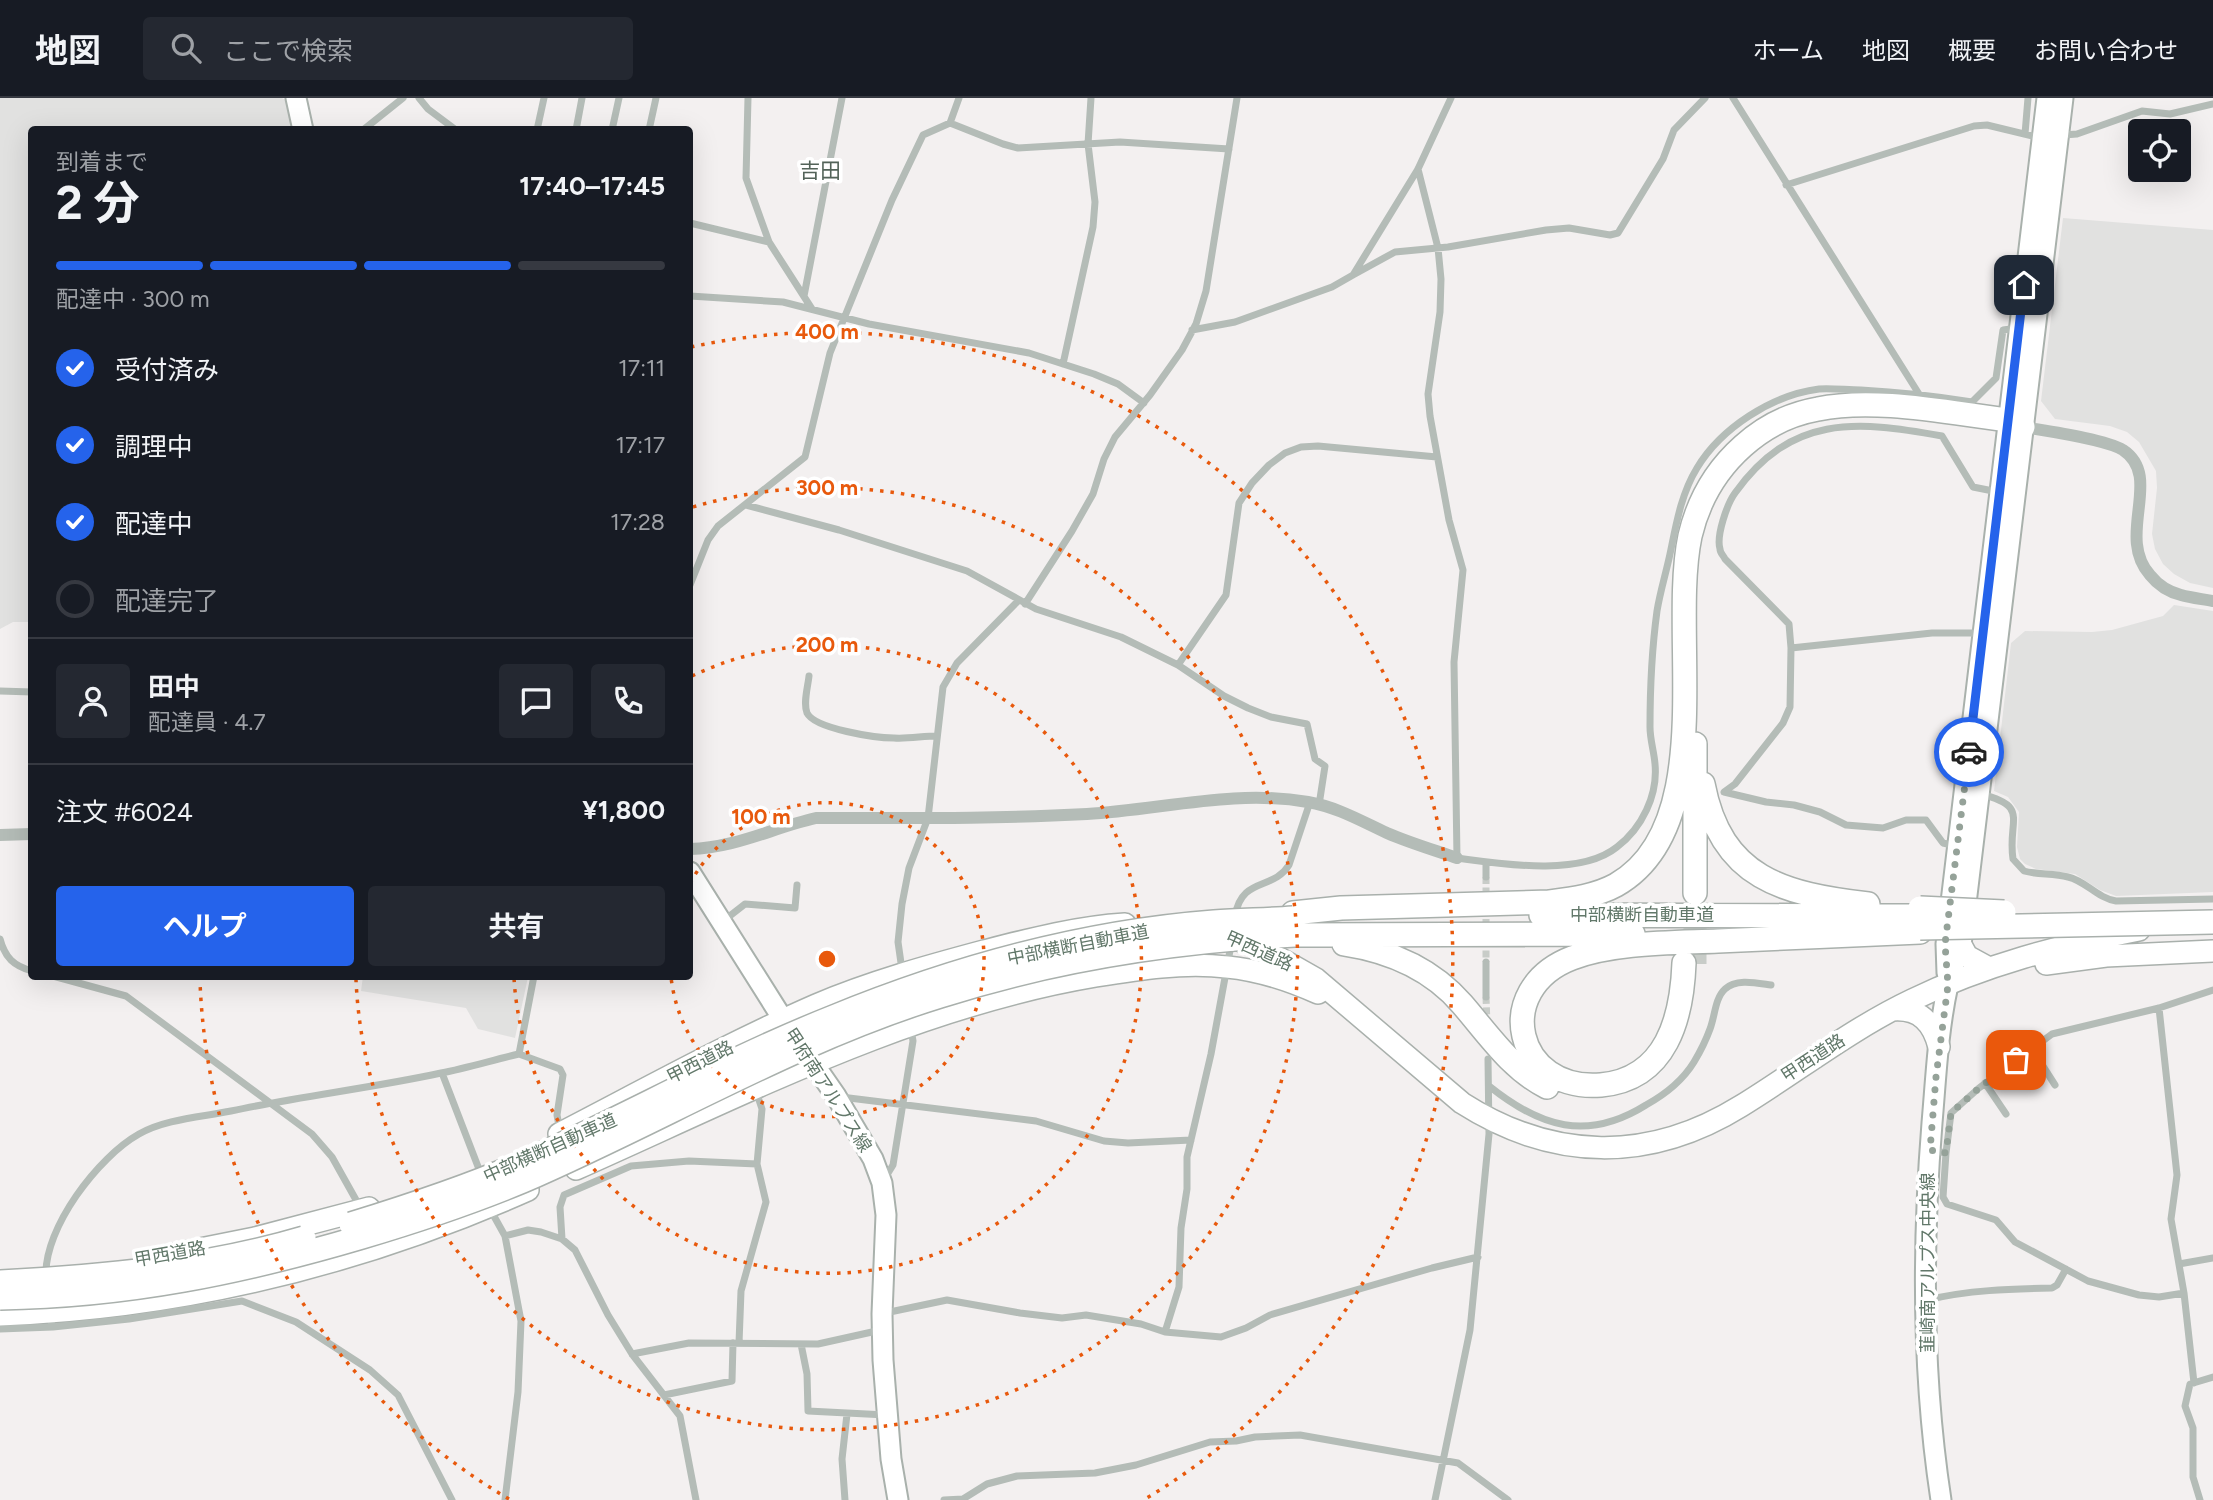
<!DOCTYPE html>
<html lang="ja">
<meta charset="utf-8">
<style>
:root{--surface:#171b24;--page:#242831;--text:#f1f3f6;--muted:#9ea1a6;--line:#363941;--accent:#2563eb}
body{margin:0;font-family:Figtree,"Noto Sans JP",sans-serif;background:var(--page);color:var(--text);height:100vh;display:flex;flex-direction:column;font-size:26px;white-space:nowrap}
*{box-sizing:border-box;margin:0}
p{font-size:23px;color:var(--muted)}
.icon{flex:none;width:38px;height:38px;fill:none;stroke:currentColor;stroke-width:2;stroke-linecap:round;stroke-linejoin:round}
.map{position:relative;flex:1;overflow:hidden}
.panel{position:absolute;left:28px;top:28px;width:665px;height:854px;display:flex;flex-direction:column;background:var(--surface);border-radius:7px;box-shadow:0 7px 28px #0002}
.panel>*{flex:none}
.tools{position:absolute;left:2128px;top:21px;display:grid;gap:14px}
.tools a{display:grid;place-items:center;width:63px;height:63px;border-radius:7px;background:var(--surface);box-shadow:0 7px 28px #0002;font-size:35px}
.pin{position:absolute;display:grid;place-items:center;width:60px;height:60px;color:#fff;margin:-30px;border-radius:14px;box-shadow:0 4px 10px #0006}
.courier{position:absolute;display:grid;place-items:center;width:70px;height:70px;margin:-35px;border:5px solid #2563eb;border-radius:50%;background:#fff;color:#222;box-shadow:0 2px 9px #0007}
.headline em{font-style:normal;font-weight:700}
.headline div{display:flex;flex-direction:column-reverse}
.headline{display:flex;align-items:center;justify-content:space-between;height:119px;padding:0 28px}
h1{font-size:46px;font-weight:700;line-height:52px}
.bar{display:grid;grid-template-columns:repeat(4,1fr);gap:10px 7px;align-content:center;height:84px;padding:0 28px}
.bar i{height:9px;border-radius:5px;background:var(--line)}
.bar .on{background:var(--accent)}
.bar p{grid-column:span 4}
.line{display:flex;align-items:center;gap:18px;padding:0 28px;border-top:2px solid var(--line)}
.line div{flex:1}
.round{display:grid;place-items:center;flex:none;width:74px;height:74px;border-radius:7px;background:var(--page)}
ol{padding:0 28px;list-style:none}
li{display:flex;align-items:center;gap:21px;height:77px}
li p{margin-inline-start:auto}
li .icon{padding:7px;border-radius:50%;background:var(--accent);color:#fff;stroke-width:4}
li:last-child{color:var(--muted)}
li i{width:38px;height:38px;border:4px solid var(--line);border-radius:50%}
.primary-button{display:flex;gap:14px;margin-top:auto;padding:14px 28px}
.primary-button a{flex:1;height:80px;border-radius:7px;background:var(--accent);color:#fff;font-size:28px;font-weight:700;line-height:80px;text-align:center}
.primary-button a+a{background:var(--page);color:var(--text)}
header{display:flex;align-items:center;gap:42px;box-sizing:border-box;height:98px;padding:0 35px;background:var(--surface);border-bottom:2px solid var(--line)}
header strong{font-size:33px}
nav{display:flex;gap:38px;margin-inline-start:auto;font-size:24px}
.search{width:490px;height:63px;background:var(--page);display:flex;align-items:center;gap:18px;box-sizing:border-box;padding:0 24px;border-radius:7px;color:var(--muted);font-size:26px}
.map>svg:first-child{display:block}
.built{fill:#e1e1e0}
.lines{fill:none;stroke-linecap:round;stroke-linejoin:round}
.minor-tunnel{stroke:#c8ccc8;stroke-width:7;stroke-dasharray:7 3.5;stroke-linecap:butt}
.motorway-tunnel{stroke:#c8ccc8;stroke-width:23;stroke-dasharray:23 11;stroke-linecap:butt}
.primary-casing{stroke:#a9b1ac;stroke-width:23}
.trunk-casing{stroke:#a9b0ac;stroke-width:24}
.motorway-casing{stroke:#a9b0ac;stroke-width:26}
.minor{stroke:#b4bcb7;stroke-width:7}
.tertiary{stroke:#b4bcb7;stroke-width:12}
.primary{stroke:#fff;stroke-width:19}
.trunk{stroke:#fff;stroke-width:21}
.motorway{stroke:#fff;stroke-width:23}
.motorway-bridge-casing{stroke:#a9b0ac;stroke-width:26;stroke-linecap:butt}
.motorway-bridge{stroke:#fff;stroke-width:23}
.done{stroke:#95a299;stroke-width:7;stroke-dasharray:0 12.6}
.route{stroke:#2563eb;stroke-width:9}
.ring{fill:none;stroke:#e8590c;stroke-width:3.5;stroke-dasharray:3.5 7}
.labels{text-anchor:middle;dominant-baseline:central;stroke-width:7;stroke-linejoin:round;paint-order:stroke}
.street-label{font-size:18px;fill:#62786a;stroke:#fff}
.quarter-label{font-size:21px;fill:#536359;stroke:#fff}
.centre{fill:#e8590c;stroke:#fff;stroke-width:3.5}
.ring-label{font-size:21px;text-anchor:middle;font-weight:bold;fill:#e8590c;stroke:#fff;stroke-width:7;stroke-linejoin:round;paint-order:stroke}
</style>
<header>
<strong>地図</strong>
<div class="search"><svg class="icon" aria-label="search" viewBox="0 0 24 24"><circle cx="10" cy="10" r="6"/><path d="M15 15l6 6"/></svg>ここで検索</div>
<nav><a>ホーム</a><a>地図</a><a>概要</a><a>お問い合わせ</a></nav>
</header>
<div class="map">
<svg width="2213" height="1402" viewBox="0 0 2213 1402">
<rect width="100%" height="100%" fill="#f3f0f0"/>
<path class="built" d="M 0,0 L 282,0 L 289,4 L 295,31 L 32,32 L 31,524 L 13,524 L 0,531 Z
M 2063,120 L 2213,132 L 2213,490 L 2190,485 L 2174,476 L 2163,466 L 2155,451 L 2152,436 L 2157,390 L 2156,373 L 2139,344 L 2127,334 L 2110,328 L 2055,321 L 2041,303 Z
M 2174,507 L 2213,513 L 2213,794 L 2116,798 L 2100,792 L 2075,776 L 2036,771 L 2025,766 L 2020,761 L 2017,749 L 2019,714 L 2008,699 L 1994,693 L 2011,545 L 2025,533 L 2092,534 L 2112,532 L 2163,518 Z
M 363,878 L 528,878 L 528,879 L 515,940 L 478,931 L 466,910 L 361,893 Z"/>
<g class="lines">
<path class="minor-tunnel" d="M 1486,779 L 1486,864
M 1486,899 L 1487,926"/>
<path class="motorway-tunnel" d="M 1695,866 L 1695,798"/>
<g class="primary-casing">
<path id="primary" d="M 296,0 L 303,32
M 690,774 L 784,923 L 836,998 L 873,1061 L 882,1085 L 886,1117 L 882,1216 L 883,1262 L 891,1361 L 898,1402
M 1947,875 L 1946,846 L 2047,0
M 1941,1402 C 1922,1278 1922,1150 1932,1025 C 1936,979 1938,932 1948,887 C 1951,874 1956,860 1961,847 L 2063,0"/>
</g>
<g class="trunk-casing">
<path id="trunk" d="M 1236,841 L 1265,852 L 1316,881 L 1462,1005 C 1553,1063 1649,1065 1741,1008 C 1798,973 1851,931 1912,902 C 1984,867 2061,847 2139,832
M 1961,847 L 1967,858 L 1989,870
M 2046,866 L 2106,858 L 2213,853
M 1893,912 C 1920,910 1933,925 1939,949
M 559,1036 C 644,992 729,945 816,907 C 870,884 928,868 984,853 C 1031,841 1077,829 1125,826
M 576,1071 C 745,996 912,909 1096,878 C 1139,871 1183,864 1227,869 C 1259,872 1289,882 1318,895
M 145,1162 L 255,1140 L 369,1110
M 0,1217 C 182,1210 361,1166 528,1092"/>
</g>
<g class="motorway-casing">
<path id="motorway" d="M 1695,646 L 1695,795
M 1703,686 C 1721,781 1784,796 1868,806
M 1293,815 L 1341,810 L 1549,804 C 1572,801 1596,798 1616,787 C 1720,728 1669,537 1690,438 C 1698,404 1716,372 1743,348 C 1764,329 1790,316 1818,311 C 1875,299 1949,315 2008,322 L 2023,329
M 1541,817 L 1921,818
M 1295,837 L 1633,836
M 1344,846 C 1390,853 1431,870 1462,906 C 1488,936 1511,971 1547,989
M 1684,865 C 1682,919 1667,981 1601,987 C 1515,994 1491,891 1572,860 C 1615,844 1673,845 1718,843 C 1785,840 1853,837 1920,834"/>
</g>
<path class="minor" d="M 419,0 L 428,11 L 456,32
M 748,0 L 746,80 L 769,144 L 812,211
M 1733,0 L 1919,296
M 950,25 L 959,0
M 363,32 L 403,0
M 537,32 L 544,0
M 576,32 L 582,0
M 612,32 L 619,0
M 649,32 L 656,0
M 2025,36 L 2028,0
M 2064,37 L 2077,36 L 2142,13 L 2170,16 L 2213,6
M 1418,71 L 1438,150 L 1441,181 L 1440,214 L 1428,296 L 1430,318 L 1449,422 L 1463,472 L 1454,564 L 1457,760 C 1502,766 1580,779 1617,749 C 1642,730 1658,697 1655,666 C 1654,653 1650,642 1650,629 C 1650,591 1652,550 1657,513 C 1660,494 1666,475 1670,456 C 1676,427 1681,396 1697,370 C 1721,330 1772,297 1819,291 C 1832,290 1847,292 1861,292 C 1898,294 1935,298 1972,304 L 1996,280 L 2003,232 L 2018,230
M 1786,87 L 1974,28 L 1987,27 L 2037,39
M 690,125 L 769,144
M 1353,177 L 1395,154 L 1448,149 L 1546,132 L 1569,130 L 1610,137 L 1618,135 L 1663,61 L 1674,32 L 1705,0
M 690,198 L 783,204 L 869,226 L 1029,255 L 1094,276 L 1118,286 L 1144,305
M 804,198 L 842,0
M 1192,232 L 1235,224 L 1332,189 L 1353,177 L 1418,71 L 1451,0
M 1063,266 L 1093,129 L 1095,104 L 1088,46 L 1091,0
M 746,407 L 839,432 L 967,473 L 1036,511 L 1121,539 L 1178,567 L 1224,598 L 1248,610 L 1271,619 L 1307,626 L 1315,661 L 1325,668 L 1319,707
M 690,487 L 708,442 L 718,428 L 805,359 L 830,255 L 892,102 L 923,37 L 950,25 L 1003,46 L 1018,50 L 1120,44 L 1229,51
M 1025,506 L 1072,433 L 1093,396 L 1104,361 L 1115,339 L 1150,297 L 1182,252 L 1196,226 L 1206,193 L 1237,0
M 1791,550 L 1932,535 L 1981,535
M 1178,567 L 1226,497 L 1239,405 L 1252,385 L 1269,367 L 1285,355 L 1301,349 L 1318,348 L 1437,359
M 809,578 C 808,588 803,605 807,615 C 815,631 876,640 894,640 C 908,641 923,638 937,638
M 0,593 L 32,594
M 1980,696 C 2031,708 2007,722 2013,761 L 2024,773 C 2038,777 2053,775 2068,779 C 2086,783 2097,800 2116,803 L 2213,801
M 1956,748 L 1943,745 L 1926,722 L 1906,722 L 1883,730 L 1846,727 L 1820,714 L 1794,707 L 1766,704 L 1724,694 L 1735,686 L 1783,625 L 1790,609 L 1791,550 L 1789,526 L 1725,461 C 1723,457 1720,455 1720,451 C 1716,438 1727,406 1735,395 C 1791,317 1855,322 1942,338 L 1973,389 L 1998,394
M 1486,764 L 1486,779
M 1235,818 C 1242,778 1273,793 1289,767 L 1310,704
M 722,824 L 745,806 L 795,810 L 797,787
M 0,841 C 5,860 14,868 32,873
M 902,872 L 898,844 L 902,806 L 909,770 L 928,720 L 943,589 L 957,565 L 1018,503
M 53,878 L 126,898 L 312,1036 L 332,1059 L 360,1109
M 1486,899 L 1486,864
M 2159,910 L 2177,1077 L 2171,1121 L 2184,1195 L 2194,1285
M 2032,951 L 2055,987
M 519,956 L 560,971 L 563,977 L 557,1017 L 560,1033
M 442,975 L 482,1079
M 1985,985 L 2006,1016
M 1489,988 C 1540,1029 1587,1044 1646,1007 C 1664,997 1683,982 1694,964 C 1700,954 1706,942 1710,931 C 1715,918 1715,900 1725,891 C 1736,880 1757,885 1771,887
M 841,999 L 1036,1023 L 1104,1043 L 1128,1045 L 1191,1042
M 1930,1052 L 1946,1055 L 1943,1099 L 1947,1106 L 1996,1122 L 2015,1144 L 2088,1183 L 2139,1197 L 2159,1199 L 2184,1195
M 1946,1055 L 1951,1015 L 1979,990 L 2052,936 L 2159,910 L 2213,892
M 885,1080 L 893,1067 L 913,943 L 911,932
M 490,1111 L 505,1138 L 521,1223 L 518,1294 L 505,1402
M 505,1138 L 528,1132 L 541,1134 L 562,1141 L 575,1152 L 608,1217 L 632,1256 L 680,1318 L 696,1402
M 562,1141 L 560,1109 L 564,1097 L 631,1068 L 689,1063 L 757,1066
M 2179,1166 L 2213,1160
M 46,1178 C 44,1130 98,1059 139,1036 C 165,1021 202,1019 231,1013 C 301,998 372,990 441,975 C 467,970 493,962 519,956 L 534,878
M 1927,1202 C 1968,1192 2010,1191 2052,1190 L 2057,1187 L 2066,1171
M 885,1215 L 947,1202 L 1020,1215 L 1062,1220 L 1086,1217 L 1141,1226 L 1165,1234 L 1221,1239 L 1246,1230 L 1270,1217 L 1432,1170 L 1478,1159
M 49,1218 L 53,1229 L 129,1221 L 242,1203 L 296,1224 L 370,1272 L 398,1297 L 452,1402
M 0,1231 L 53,1229
M 1165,1234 L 1179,1189 L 1181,1130 L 1187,1091 L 1187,1059 L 1211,956 L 1231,847
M 739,1245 L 741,1193 L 766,1104 L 757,1066 L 762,1011 L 756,993
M 801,1246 L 807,1276 L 808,1313 L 886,1317
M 632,1256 L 689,1245 L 818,1246 L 881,1232
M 664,1297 L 732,1283 L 733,1245
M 845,1402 L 842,1361 L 847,1316
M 944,1402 L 963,1401 L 987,1386 L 1017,1378 L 1095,1375 L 1136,1367 L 1210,1344 L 1236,1343 L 1255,1339 L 1300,1337 L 1458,1365 L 1508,1402
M 1435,1402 L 1470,1232 L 1489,1036 L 1488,961
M 2200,1402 L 2193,1379 L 2193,1330 L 2185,1308 L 2190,1286 L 2213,1279"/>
<path class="tertiary" d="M 2023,329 C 2046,333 2105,341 2123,352 C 2164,379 2115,438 2150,477 C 2158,487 2169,494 2181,497 C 2191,500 2203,501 2213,503
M 0,737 L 32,736
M 690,751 C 735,750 772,730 816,720 C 906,720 997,721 1087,716 C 1160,712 1234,691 1308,704 C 1337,709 1361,723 1387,735 C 1410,745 1434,752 1457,760"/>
<use href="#primary" class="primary"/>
<use href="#trunk" class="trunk"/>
<use href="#motorway" class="motorway"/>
<g class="motorway-bridge-casing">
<path id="motorway-bridge" d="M 1920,810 L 2004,814
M 1920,830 L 2213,824
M 351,1126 C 406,1109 462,1091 515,1068 C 622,1021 723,963 831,920 C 953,870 1083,834 1214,824 C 1240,822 1267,822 1293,820
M 0,1184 C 102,1179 206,1169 304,1140
M 0,1200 C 127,1198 240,1175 362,1139 C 416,1123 470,1105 523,1083 C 662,1023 794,943 940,898 C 1056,861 1174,843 1295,837"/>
</g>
<use href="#motorway-bridge" class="motorway-bridge"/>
</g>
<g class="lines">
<path class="done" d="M 1969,654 L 1945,846 L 1948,887 L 1936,979 L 1930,1052 L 1946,1055 L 1951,1015 L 1979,990 L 2016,962"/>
<path class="route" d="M 1969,654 L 2024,187"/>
</g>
<g class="ring">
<path d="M690 785A157 157 0 1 1 671 879"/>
<path d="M692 578A314 314 0 1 1 514 880"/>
<path d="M693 409A471 471 0 1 1 356 882"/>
<path d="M509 1401A627 627 0 0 1 200 883M691 249A627 627 0 0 1 1145 1401"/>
</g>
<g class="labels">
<g class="street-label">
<text x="1642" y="817">中部横断自動車道</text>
<text transform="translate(1078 847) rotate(-11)">中部横断自動車道</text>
<text transform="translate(1259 853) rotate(24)">甲西道路</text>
<text transform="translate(1813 960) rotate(-33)">甲西道路</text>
<text transform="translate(700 964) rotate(-27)">甲西道路</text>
<text transform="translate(828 992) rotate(57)">甲府南アルプス線</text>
<text transform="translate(550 1050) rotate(-24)">中部横断自動車道</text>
<text transform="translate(170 1156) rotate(-10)">甲西道路</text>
<text transform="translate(1928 1165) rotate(-90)">韮崎南アルプス中央線</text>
</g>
<g class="quarter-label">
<text x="820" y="72">吉田</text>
</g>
</g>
<circle cx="827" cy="861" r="10" class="centre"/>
<g class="ring-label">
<text x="827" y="241">400 m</text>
<text x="827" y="397">300 m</text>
<text x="827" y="554">200 m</text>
<text x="761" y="726">100 m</text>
</g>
</svg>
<div class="tools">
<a><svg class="icon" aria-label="locate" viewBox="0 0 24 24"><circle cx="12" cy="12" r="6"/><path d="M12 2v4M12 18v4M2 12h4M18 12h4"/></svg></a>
</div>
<div class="pin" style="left:2016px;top:962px;background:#ea580c"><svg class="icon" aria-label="bag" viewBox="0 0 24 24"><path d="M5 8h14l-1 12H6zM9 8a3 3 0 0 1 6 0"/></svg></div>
<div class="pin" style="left:2024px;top:187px;background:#1f2937"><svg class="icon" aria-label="home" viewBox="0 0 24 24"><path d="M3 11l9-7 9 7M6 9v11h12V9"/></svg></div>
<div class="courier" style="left:1969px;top:654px"><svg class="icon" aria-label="car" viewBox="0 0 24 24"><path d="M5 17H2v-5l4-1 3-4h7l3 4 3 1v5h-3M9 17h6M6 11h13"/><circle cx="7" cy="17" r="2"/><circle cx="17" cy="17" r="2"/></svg></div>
<section class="panel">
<div class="headline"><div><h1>2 分</h1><p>到着まで</p></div><em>17:40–17:45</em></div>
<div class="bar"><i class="on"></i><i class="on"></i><i class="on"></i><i></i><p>配達中 · 300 m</p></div>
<ol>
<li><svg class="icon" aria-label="check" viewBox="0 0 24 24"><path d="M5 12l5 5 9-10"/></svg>受付済み<p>17:11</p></li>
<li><svg class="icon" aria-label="check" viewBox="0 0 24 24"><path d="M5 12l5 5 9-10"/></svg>調理中<p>17:17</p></li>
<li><svg class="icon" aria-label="check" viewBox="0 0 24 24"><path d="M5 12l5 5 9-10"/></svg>配達中<p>17:28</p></li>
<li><i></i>配達完了</li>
</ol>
<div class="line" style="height:126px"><a class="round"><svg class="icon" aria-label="person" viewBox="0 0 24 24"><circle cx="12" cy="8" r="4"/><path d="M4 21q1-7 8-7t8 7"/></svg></a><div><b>田中</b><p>配達員 · 4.7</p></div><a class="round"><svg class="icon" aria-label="chat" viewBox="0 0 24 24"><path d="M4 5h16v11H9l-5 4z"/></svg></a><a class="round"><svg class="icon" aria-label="phone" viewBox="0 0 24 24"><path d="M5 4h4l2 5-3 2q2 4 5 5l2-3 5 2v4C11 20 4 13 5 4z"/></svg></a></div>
<div class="line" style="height:91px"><div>注文 #6024</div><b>¥1,800</b></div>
<div class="primary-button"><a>ヘルプ</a><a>共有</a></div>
</section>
</div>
